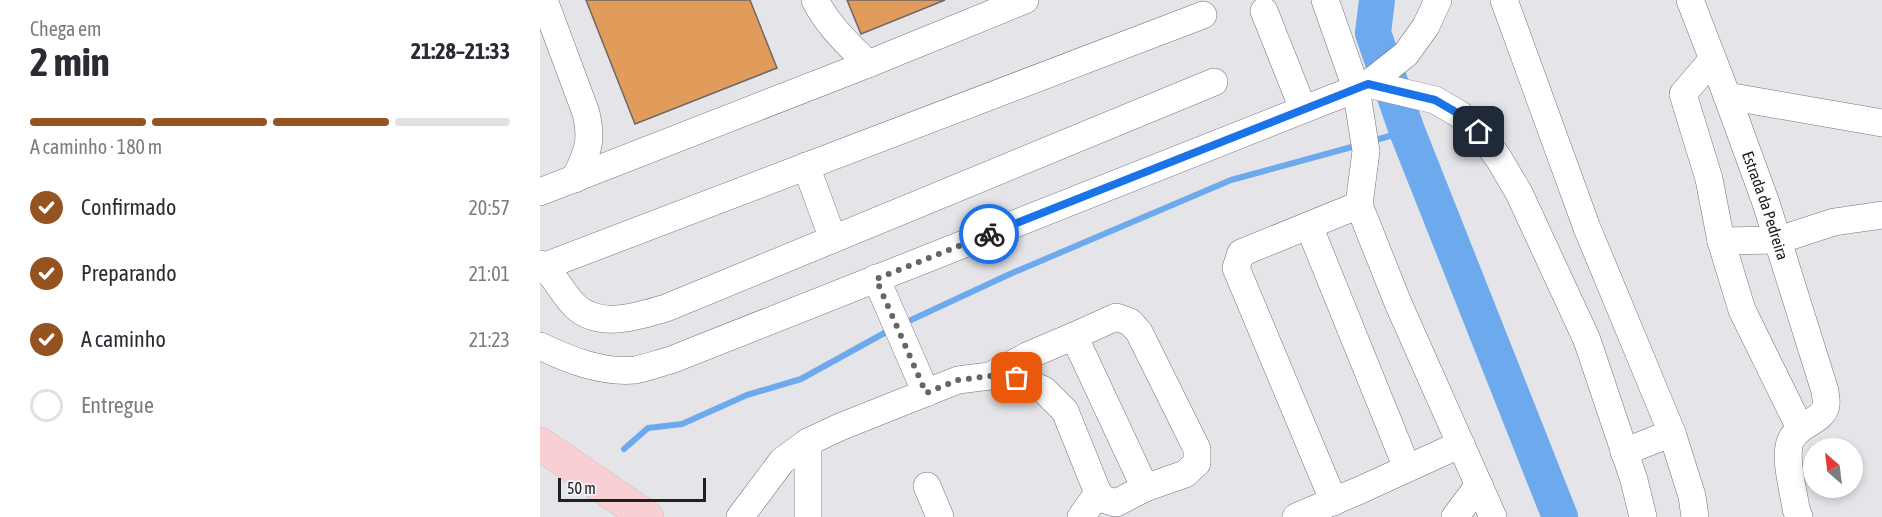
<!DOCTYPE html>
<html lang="pt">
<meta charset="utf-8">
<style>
:root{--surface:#fff;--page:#f2f2f3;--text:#2b2b33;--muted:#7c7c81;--line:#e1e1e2;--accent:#965322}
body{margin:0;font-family:"Asap Condensed",sans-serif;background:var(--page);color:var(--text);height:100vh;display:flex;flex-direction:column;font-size:22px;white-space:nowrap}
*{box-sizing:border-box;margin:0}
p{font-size:20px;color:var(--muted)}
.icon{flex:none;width:33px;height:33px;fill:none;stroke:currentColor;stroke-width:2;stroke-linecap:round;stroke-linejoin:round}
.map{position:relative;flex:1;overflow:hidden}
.details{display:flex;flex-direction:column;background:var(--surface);width:540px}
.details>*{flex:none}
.needle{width:39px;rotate:332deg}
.controls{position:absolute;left:1263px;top:438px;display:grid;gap:12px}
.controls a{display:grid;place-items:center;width:60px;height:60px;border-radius:50%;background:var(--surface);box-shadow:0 3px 9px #0003;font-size:30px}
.scale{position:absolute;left:18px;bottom:15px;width:148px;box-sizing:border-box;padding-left:6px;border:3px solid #202022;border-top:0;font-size:16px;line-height:21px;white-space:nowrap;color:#202022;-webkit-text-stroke:4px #f2f1f7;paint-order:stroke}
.pin{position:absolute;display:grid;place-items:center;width:51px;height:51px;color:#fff;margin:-26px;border-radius:12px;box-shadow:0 3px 9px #0006}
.courier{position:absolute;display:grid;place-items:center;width:60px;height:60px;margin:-30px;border:4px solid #1a73e8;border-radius:50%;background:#fff;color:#222;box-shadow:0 2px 8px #0007}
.headline em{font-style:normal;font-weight:700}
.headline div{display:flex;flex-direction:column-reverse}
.headline{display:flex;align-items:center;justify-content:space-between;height:102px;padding:0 30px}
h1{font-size:39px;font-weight:700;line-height:45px}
.bar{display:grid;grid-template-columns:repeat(4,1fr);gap:9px 6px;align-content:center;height:72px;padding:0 30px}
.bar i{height:8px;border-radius:4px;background:var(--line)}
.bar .active{background:var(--accent)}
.bar p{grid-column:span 4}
ol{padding:0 30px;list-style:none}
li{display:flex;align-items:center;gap:18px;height:66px}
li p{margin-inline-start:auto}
li .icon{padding:6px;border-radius:50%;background:var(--accent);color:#fff;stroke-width:4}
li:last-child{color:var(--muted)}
li i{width:33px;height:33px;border:3px solid var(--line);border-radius:50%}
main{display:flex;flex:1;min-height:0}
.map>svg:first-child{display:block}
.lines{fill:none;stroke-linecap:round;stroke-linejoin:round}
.stream{stroke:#6daaed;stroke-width:6}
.river{stroke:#6daaed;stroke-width:36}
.building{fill:#e19c5b;stroke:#6c6865;stroke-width:1.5}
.minor-casing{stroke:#757579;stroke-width:28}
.major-casing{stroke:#c1c1c1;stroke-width:34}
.minor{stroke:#fff;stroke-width:27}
.major{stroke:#facfd3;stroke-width:33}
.done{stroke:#656568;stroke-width:6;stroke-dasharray:0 10.8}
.route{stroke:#1a73e8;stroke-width:8}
.labels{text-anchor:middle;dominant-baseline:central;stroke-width:5;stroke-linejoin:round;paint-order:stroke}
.street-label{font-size:16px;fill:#202022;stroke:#f2f1f7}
</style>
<main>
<section class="details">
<div class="headline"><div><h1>2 min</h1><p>Chega em</p></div><em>21:28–21:33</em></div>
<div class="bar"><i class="active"></i><i class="active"></i><i class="active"></i><i></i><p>A caminho · 180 m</p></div>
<ol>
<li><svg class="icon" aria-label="check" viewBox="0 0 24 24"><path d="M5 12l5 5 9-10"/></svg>Confirmado<p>20:57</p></li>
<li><svg class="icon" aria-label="check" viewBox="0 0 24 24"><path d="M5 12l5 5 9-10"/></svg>Preparando<p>21:01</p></li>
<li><svg class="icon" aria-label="check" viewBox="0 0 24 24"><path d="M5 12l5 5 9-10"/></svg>A caminho<p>21:23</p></li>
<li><i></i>Entregue</li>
</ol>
</section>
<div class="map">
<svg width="1342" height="517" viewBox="0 0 1342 517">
<rect width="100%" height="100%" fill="#e4e4e9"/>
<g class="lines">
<path class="stream" d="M 832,141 L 867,131
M 371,320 L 470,274 L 691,180 L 819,145
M 84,449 L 108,428 L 142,424 L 207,395 L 261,379 L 348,331"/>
<path class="river" d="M 837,0 L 833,33 L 867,131 L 1020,517"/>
</g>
<path class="building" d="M 46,0 L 210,0 L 237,68 L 95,124 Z
M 307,0 L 405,0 L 321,34 Z"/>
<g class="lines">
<g class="minor-casing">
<g id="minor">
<path d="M 4,0 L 46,113 C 53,143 47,152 35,179"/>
<path d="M 275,0 C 288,26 308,44 328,64"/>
<path d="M 785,0 L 816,88 L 826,151 L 819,205 L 858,303 L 953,517"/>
<path d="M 964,0 L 1047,228 L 1132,433 L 1152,496 L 1155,517"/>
<path id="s1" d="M 1150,0 L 1187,96 L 1226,203 L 1285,391 C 1285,395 1287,401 1286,405 C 1284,421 1258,424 1251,440 C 1243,456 1254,492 1256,509 L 1259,517"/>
<path d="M 724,11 L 763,109"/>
<path d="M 1172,60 L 1143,94 L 1169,179 L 1181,241 L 1202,310 L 1260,428"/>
<path d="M 828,84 L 895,100 L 919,114 L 939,132 L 959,159 L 979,193 L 1047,340 L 1094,480 L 1103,517"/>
<path d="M 1187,96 L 1342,123"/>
<path d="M 266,166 L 293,239"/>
<path d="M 0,192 L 328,64 L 485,0"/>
<path d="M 769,226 L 867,468"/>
<path d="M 1181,241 L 1239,240 L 1294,222 L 1342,215"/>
<path d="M 0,264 C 15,275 23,295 36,307 C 61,329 98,316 126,308 L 674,82"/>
<path d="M 0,268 L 663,15"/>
<path d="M 336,278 L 386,393"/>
<path d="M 534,336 L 576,317 L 590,322 L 599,332 L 657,449 L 657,463 L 645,474 L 605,488"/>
<path d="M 0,346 C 29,360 62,373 95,370 C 107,368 119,363 131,360 L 828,84 L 866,54 L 886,26 L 898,0"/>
<path d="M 268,442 L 268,517"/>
<path d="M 1084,452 L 1132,433"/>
<path d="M 387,486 L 400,517"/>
<path d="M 794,502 L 696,268 L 701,253 L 819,205"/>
<path d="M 200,517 L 242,461 L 268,442 L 300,427 L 418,380 L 450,376 L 477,378 L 504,390 L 525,411 L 558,493 L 563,499 L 576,503 L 605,488 L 534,336 L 487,356 L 450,376"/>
<path d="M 541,517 L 558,493"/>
<path d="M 756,517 L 818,491 L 921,444"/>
<path d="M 915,517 L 939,485"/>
</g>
</g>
<g class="major-casing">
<path id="major" d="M 0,444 L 107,517"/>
</g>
<use href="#minor" class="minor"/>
<use href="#major" class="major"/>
</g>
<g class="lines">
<path class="done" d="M 449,234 L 336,279 L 386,393 L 418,380 L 450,376 L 477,378"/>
<path class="route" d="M 449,234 L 828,84 L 895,100 L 919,114 L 939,132"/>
</g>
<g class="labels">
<g class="street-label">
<text stroke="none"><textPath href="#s1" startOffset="219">Estrada da Pedreira</textPath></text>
</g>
</g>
</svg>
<div class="controls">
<a><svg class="needle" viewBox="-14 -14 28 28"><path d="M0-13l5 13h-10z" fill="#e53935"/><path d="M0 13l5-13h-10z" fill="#7c7c81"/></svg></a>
</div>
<div class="scale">50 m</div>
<div class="pin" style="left:477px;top:378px;background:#ea580c"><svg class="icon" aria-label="bag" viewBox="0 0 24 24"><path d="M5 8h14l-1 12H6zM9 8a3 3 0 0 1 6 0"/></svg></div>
<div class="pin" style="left:939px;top:132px;background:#1f2937"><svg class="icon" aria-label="home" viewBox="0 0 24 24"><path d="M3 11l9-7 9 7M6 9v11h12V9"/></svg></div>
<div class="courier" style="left:449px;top:234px"><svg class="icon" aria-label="bike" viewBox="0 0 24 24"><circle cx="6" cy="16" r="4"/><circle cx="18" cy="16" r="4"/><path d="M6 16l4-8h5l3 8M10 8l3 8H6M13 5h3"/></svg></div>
</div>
</main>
